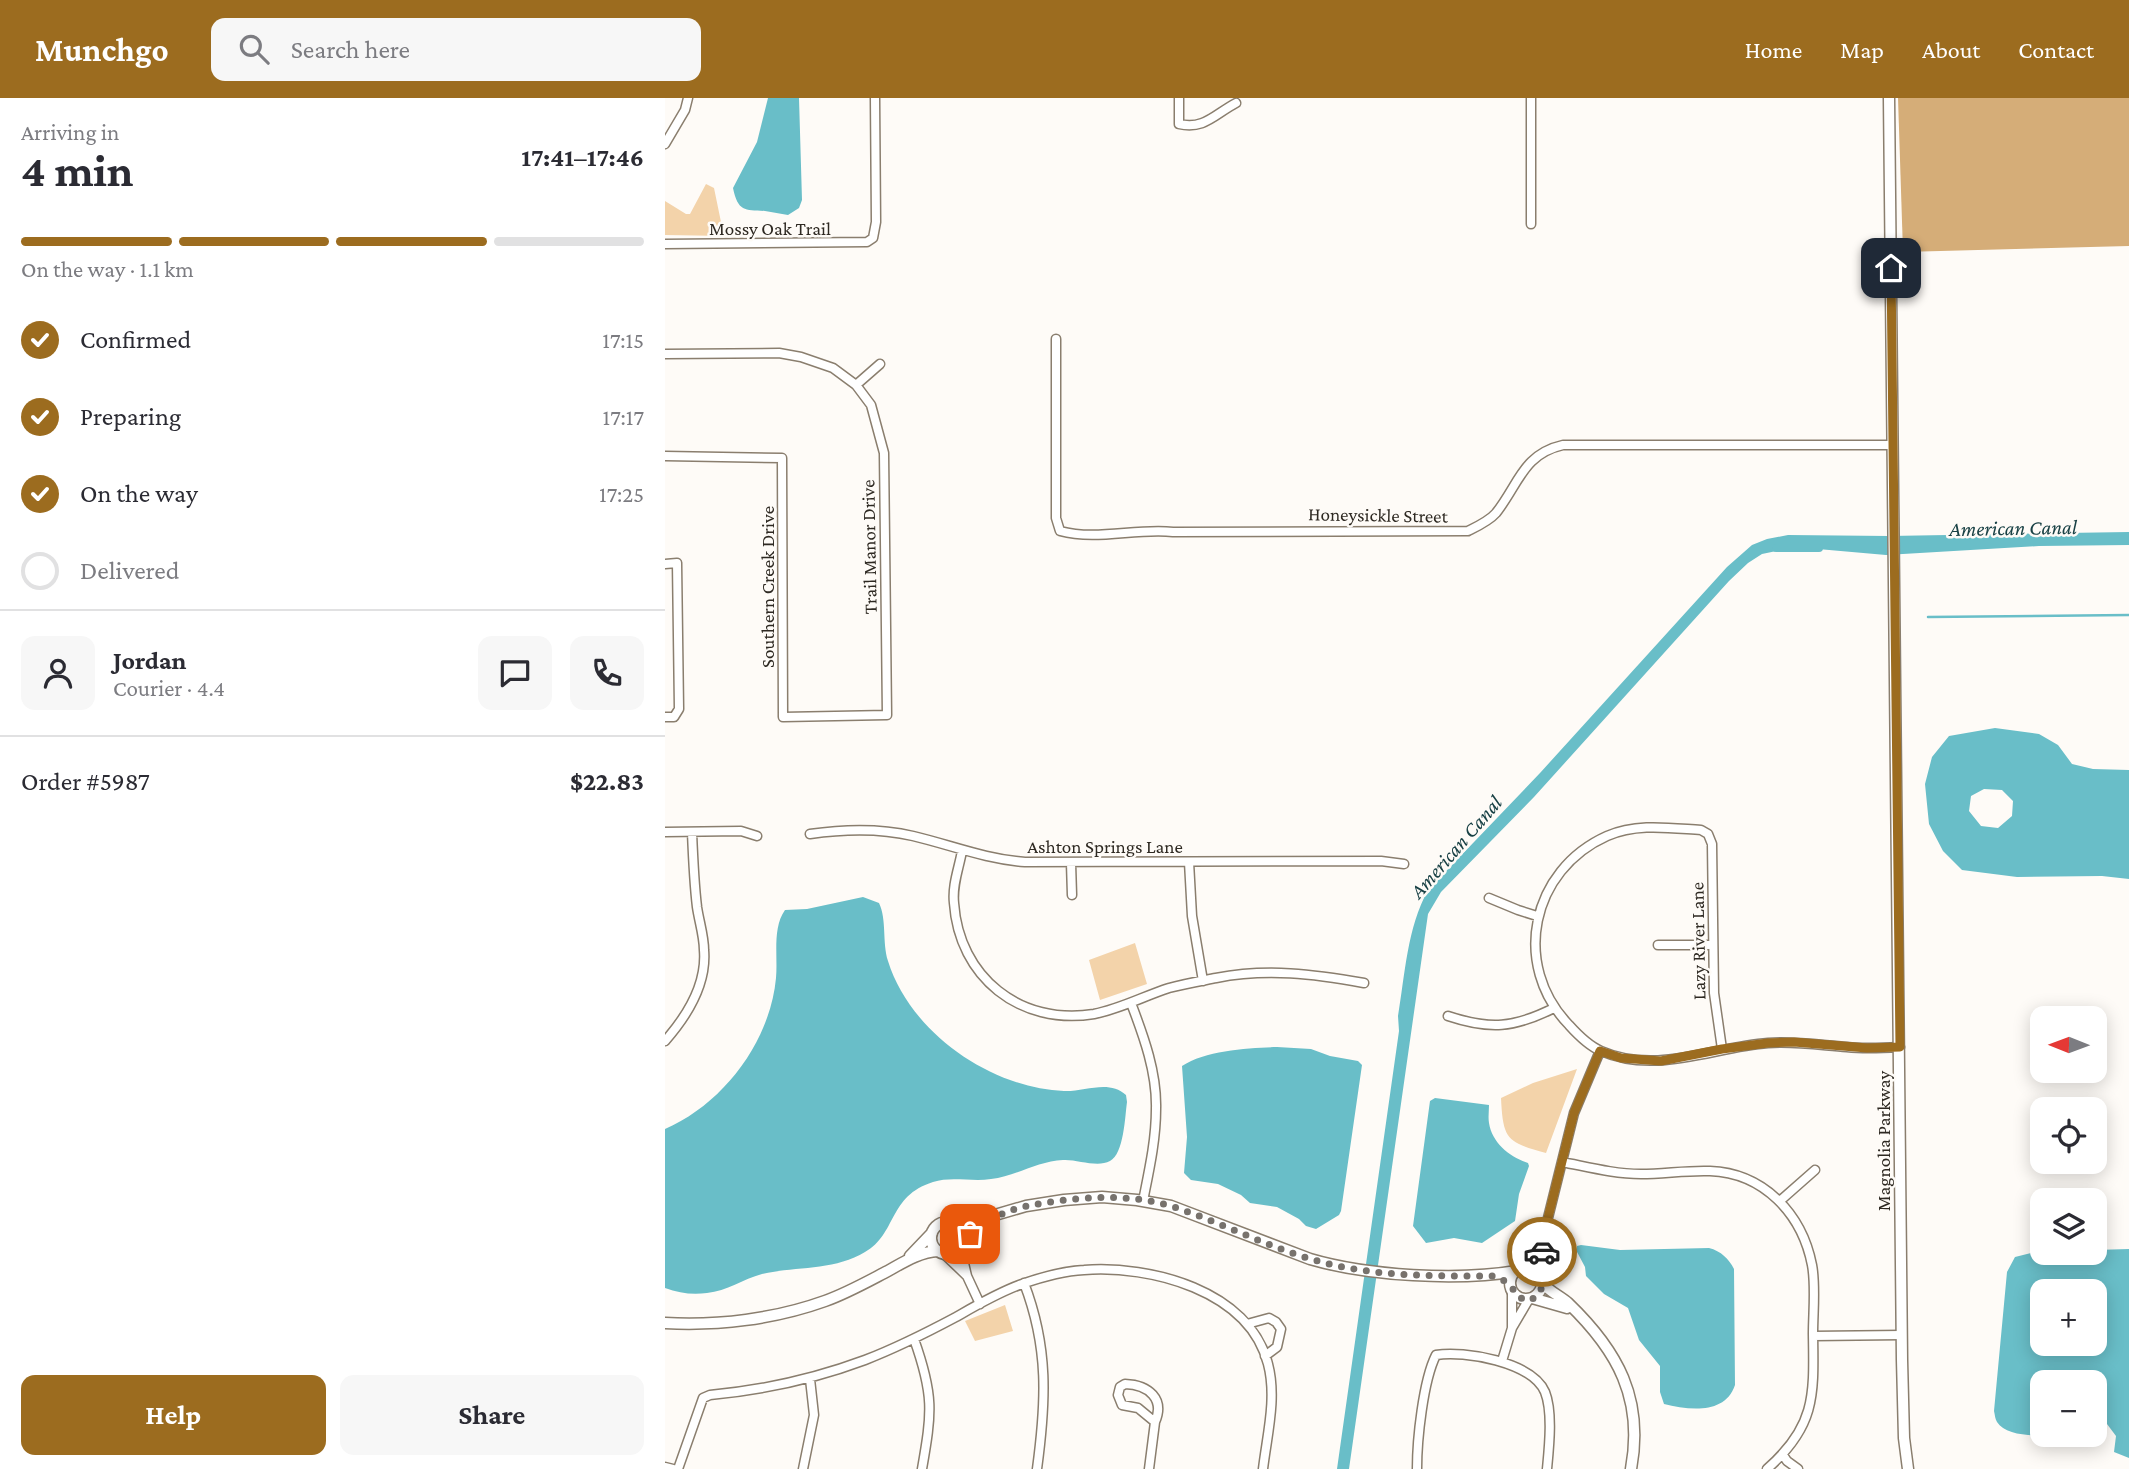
<!DOCTYPE html>
<meta charset="utf-8">
<style>
:root{--surface:#fff;--page:#f7f7f7;--text:#2b2b33;--muted:#7c7c81;--line:#e1e1e2;--accent:#9c6c1f}
body{margin:0;font-family:"Crimson Pro",serif;background:var(--page);color:var(--text);height:100vh;display:flex;flex-direction:column;font-size:26px;white-space:nowrap}
*{box-sizing:border-box;margin:0}
p{font-size:23px;color:var(--muted)}
.icon{flex:none;width:38px;height:38px;fill:none;stroke:currentColor;stroke-width:2;stroke-linecap:round;stroke-linejoin:round}
.map{position:relative;flex:1;overflow:hidden}
.sheet{display:flex;flex-direction:column;background:var(--surface);width:665px}
.sheet>*{flex:none}
.needle{width:46px;rotate:271deg}
.buttons{position:absolute;left:1365px;top:908px;display:grid;gap:14px}
.buttons a{display:grid;place-items:center;width:77px;height:77px;border-radius:14px;background:var(--surface);box-shadow:0 4px 18px #0003;font-size:35px}
.pin{position:absolute;display:grid;place-items:center;width:60px;height:60px;color:#fff;margin:-30px;border-radius:14px;box-shadow:0 4px 10px #0006}
.courier{position:absolute;display:grid;place-items:center;width:70px;height:70px;margin:-35px;border:5px solid #9c6c1f;border-radius:50%;background:#fff;color:#222;box-shadow:0 2px 9px #0007}
.summary em{font-style:normal;font-weight:700}
.summary div{display:flex;flex-direction:column-reverse}
.summary{display:flex;align-items:center;justify-content:space-between;height:119px;padding:0 21px}
h1{font-size:46px;font-weight:700;line-height:52px}
.bar{display:grid;grid-template-columns:repeat(4,1fr);gap:10px 7px;align-content:center;height:84px;padding:0 21px}
.bar i{height:9px;border-radius:5px;background:var(--line)}
.bar .selected{background:var(--accent)}
.bar p{grid-column:span 4}
.line{display:flex;align-items:center;gap:18px;padding:0 21px;border-top:2px solid var(--line)}
.line div{flex:1}
.round{display:grid;place-items:center;flex:none;width:74px;height:74px;border-radius:14px;background:var(--page)}
ol{padding:0 21px;list-style:none}
li{display:flex;align-items:center;gap:21px;height:77px}
li p{margin-inline-start:auto}
li .icon{padding:7px;border-radius:50%;background:var(--accent);color:#fff;stroke-width:4}
li:last-child{color:var(--muted)}
li i{width:38px;height:38px;border:4px solid var(--line);border-radius:50%}
.button{display:flex;gap:14px;margin-top:auto;padding:14px 21px}
.button a{flex:1;height:80px;border-radius:14px;background:var(--accent);color:#fff;font-size:28px;font-weight:700;line-height:80px;text-align:center}
.button a+a{background:var(--page);color:var(--text)}
header{display:flex;align-items:center;gap:42px;box-sizing:border-box;height:98px;padding:0 35px;background:var(--accent);color:#fff}
header strong{font-size:33px}
nav{display:flex;gap:38px;margin-inline-start:auto;font-size:24px}
.search{width:490px;height:63px;background:var(--page);display:flex;align-items:center;gap:18px;box-sizing:border-box;padding:0 24px;border-radius:14px;color:var(--muted);font-size:26px}
main{display:flex;flex:1;min-height:0}
.map>svg:first-child{display:block}
.green{fill:#f3d3aa}
.forest{fill:#d5ad78}
.water{fill:#69bec8;fill-rule:evenodd}
.lines{fill:none;stroke-linecap:round;stroke-linejoin:round}
.stream{stroke:#69bec8;stroke-width:2.5}
.canal{stroke:#69bec8;stroke-width:8}
.minor-casing{stroke:#8a7e6e;stroke-width:11}
.tertiary-casing{stroke:#8a7e6e;stroke-width:13}
.minor{stroke:#fff;stroke-width:8}
.tertiary{stroke:#fff;stroke-width:10}
.done{stroke:#77726d;stroke-width:7;stroke-dasharray:0 12.6}
.route{stroke:#9c6c1f;stroke-width:9}
.labels{text-anchor:middle;dominant-baseline:central;stroke-width:5;stroke-linejoin:round;paint-order:stroke}
.street-label{font-size:19px;fill:#2e2922;stroke:#fefbf7}
.water-label{font-size:21px;font-style:italic;fill:#194145;stroke:#fefbf7}
</style>
<header>
<strong>Munchgo</strong>
<div class="search"><svg class="icon" aria-label="search" viewBox="0 0 24 24"><circle cx="10" cy="10" r="6"/><path d="M15 15l6 6"/></svg>Search here</div>
<nav><a>Home</a><a>Map</a><a>About</a><a>Contact</a></nav>
</header>
<main>
<section class="sheet">
<div class="summary"><div><h1>4 min</h1><p>Arriving in</p></div><em>17:41–17:46</em></div>
<div class="bar"><i class="selected"></i><i class="selected"></i><i class="selected"></i><i></i><p>On the way · 1.1 km</p></div>
<ol>
<li><svg class="icon" aria-label="check" viewBox="0 0 24 24"><path d="M5 12l5 5 9-10"/></svg>Confirmed<p>17:15</p></li>
<li><svg class="icon" aria-label="check" viewBox="0 0 24 24"><path d="M5 12l5 5 9-10"/></svg>Preparing<p>17:17</p></li>
<li><svg class="icon" aria-label="check" viewBox="0 0 24 24"><path d="M5 12l5 5 9-10"/></svg>On the way<p>17:25</p></li>
<li><i></i>Delivered</li>
</ol>
<div class="line" style="height:126px"><a class="round"><svg class="icon" aria-label="person" viewBox="0 0 24 24"><circle cx="12" cy="8" r="4"/><path d="M4 21q1-7 8-7t8 7"/></svg></a><div><b>Jordan</b><p>Courier · 4.4</p></div><a class="round"><svg class="icon" aria-label="chat" viewBox="0 0 24 24"><path d="M4 5h16v11H9l-5 4z"/></svg></a><a class="round"><svg class="icon" aria-label="phone" viewBox="0 0 24 24"><path d="M5 4h4l2 5-3 2q2 4 5 5l2-3 5 2v4C11 20 4 13 5 4z"/></svg></a></div>
<div class="line" style="height:91px"><div>Order #5987</div><b>$22.83</b></div>
<div class="button"><a>Help</a><a>Share</a></div>
</section>
<div class="map">
<svg width="1464" height="1371" viewBox="0 0 1464 1371">
<rect width="100%" height="100%" fill="#fefbf7"/>
<path class="green" d="M 41,86 L 49,90 L 56,124 L 61,138 L 0,137 L 0,103 L 21,116 L 25,116 Z
M 470,845 L 482,886 L 435,902 L 424,862 Z
M 912,971 L 881,1055 C 842,1044 838,1042 836,1000 L 868,985 Z
M 340,1207 L 348,1233 L 310,1243 L 300,1223 Z"/>
<path class="forest" d="M 1233,0 L 1464,0 L 1464,148 L 1238,154 Z"/>
<path class="water" d="M 103,0 L 134,0 L 137,102 L 134,110 L 123,117 C 115,116 108,114 100,113 C 80,112 73,114 68,90 L 92,44 Z
M 1464,434 L 1464,447 L 1374,448 L 1221,457 L 1130,449 L 1097,456 L 1083,465 L 1064,483 L 869,699 L 776,794 L 763,816 L 684,1371 L 672,1371 L 734,933 L 733,918 C 740,877 742,830 763,792 L 875,675 L 1062,469 L 1087,447 L 1102,441 L 1123,437 L 1224,438 Z
M 1330,630 L 1374,636 L 1393,647 L 1407,666 L 1428,671 L 1464,672 L 1464,781 L 1437,778 L 1352,779 L 1297,772 L 1278,753 L 1264,726 L 1260,686 L 1267,659 L 1284,638 ZM 1319,691 L 1337,692 L 1348,703 L 1347,718 L 1333,730 L 1316,728 L 1304,713 L 1306,698 Z
M 198,799 L 214,805 C 222,822 217,844 223,863 C 245,934 325,990 399,993 C 419,994 444,981 461,997 L 462,1004 C 460,1018 459,1056 445,1063 C 432,1070 412,1061 398,1062 C 373,1063 351,1078 326,1081 C 307,1084 286,1078 268,1084 C 223,1098 232,1136 200,1154 C 169,1173 131,1168 97,1176 C 78,1181 62,1193 42,1195 C 27,1197 14,1195 0,1190 L 0,1031 C 58,1006 105,944 111,880 C 113,859 107,830 120,812 L 142,811 Z
M 612,949 L 646,951 L 665,958 L 693,963 L 697,967 L 676,1113 L 674,1117 L 651,1131 L 641,1128 L 634,1121 L 612,1109 L 585,1105 L 576,1097 L 553,1086 L 526,1082 L 519,1075 L 522,1039 L 517,968 C 541,952 584,950 612,949 Z
M 770,1000 L 824,1007 C 824,1013 823,1019 824,1025 C 827,1045 845,1059 863,1065 L 864,1068 L 854,1096 L 850,1123 L 817,1145 L 789,1140 L 761,1145 L 748,1128 L 765,1003 Z
M 916,1147 L 955,1152 L 1044,1150 C 1056,1153 1064,1161 1069,1171 L 1070,1287 C 1060,1317 1024,1312 999,1306 L 995,1294 L 995,1268 L 974,1242 L 963,1210 L 939,1196 L 921,1178 L 920,1169 L 911,1152 L 912,1148 Z
M 1464,1151 L 1464,1360 L 1449,1354 L 1451,1338 L 1439,1322 L 1430,1324 L 1430,1284 L 1377,1284 L 1377,1337 L 1405,1337 C 1387,1337 1343,1342 1332,1324 C 1330,1321 1330,1317 1329,1313 L 1342,1174 L 1350,1159 L 1370,1154 L 1430,1155 L 1430,1152 ZM 1377,1194 L 1430,1194 L 1430,1246 L 1377,1246 Z"/>
<g class="lines">
<path class="stream" d="M 1263,519 L 1464,517"/>
<path class="canal" d="M 1111,450 L 1154,450"/>
<g class="minor-casing">
<path id="minor" d="M 514,0 L 514,26 C 539,32 550,16 571,5
M 866,0 L 866,126
M 0,46 L 20,12 L 23,0
M 0,146 L 202,144 L 208,140 L 211,124 L 210,0
M 391,241 L 391,420 L 395,433 C 432,443 470,430 508,434 L 803,433 C 813,428 824,423 831,415 C 854,386 858,356 898,347 L 1227,347
M 0,256 L 114,255 L 136,259 L 168,270 L 191,287 L 206,307 L 219,355 L 222,617 L 118,619 L 117,360 L 0,358
M 191,287 L 215,266
M 0,466 L 12,465 L 14,611 L 9,619 L 0,619
M 0,734 L 76,733 L 92,738
M 145,736 C 180,731 214,730 248,738 C 286,747 320,761 360,764 L 716,763 L 739,766
M 297,753 C 294,770 287,787 289,805 C 294,879 355,928 429,916 C 455,911 479,898 504,890 C 519,886 536,883 551,880 C 602,870 649,876 699,885
M 524,764 L 527,818 L 538,883
M 406,765 L 407,797
M 824,800 L 853,812 L 872,818
M 993,847 L 1047,847
M 466,905 C 479,939 492,975 491,1011 C 491,1042 484,1073 478,1103
M 783,918 C 825,932 849,930 889,910
M 0,943 C 22,918 42,887 39,852 C 39,838 34,823 32,809 C 29,784 28,759 27,734
M 1057,951 L 1049,895 L 1047,746 L 1043,736 L 1036,732 C 1004,730 972,725 942,738 C 866,772 846,867 904,927 C 913,937 924,948 936,953 C 991,977 1048,949 1103,945 C 1130,943 1155,947 1182,949 C 1200,951 1217,950 1235,949
M 897,1064 C 923,1069 949,1076 976,1076 C 999,1076 1022,1072 1045,1073 C 1099,1075 1137,1116 1147,1167 C 1151,1188 1148,1214 1148,1236 C 1149,1297 1151,1328 1102,1371
M 1116,1102 L 1150,1072
M 295,1148 L 302,1178 L 315,1206
M 278,1155 L 302,1178
M 861,1169 L 878,1140 L 909,1015 L 935,953
M 876,1179 L 878,1143
M 359,1185 C 384,1250 381,1304 372,1371
M 582,1226 L 604,1220 L 611,1224 L 616,1231 L 612,1249 L 600,1258
M 847,1230 L 864,1201
M 1148,1238 L 1237,1237
M 249,1241 C 269,1297 267,1314 257,1371
M 837,1263 L 847,1230 L 847,1193
M 460,1286 C 484,1287 500,1301 490,1324 L 473,1310 L 457,1307 L 453,1297 L 455,1289 Z
M 1118,1357 L 1122,1363 L 1133,1371
M 0,1369 L 8,1371
M 13,1371 L 38,1300 L 45,1297 C 99,1292 149,1281 200,1262 C 231,1250 261,1235 291,1219 C 312,1207 334,1194 357,1186 C 377,1179 398,1173 419,1172 C 485,1167 584,1192 603,1266 C 612,1300 602,1337 598,1371
M 138,1371 L 149,1317 L 145,1281
M 484,1371 L 490,1324
M 752,1371 C 752,1342 758,1283 771,1257 C 799,1252 867,1264 880,1294 C 888,1314 884,1350 882,1371"/>
</g>
<g class="tertiary-casing">
<path id="tertiary" d="M 1224,0 L 1237,1262 L 1239,1340 L 1243,1371
M266 1140a16 16 0 1 1 32 0a16 16 0 1 1-32 0Z
M 289,1126 L 306,1124 L 361,1108 L 399,1102 L 437,1099 L 472,1102 L 506,1108 L 645,1161 C 703,1178 793,1183 852,1173
M 297,1144 L 328,1120
M 245,1158 L 267,1135
M845 1185a16 16 0 1 1 32 0a16 16 0 1 1-32 0Z
M 877,1185 C 885,1194 895,1198 903,1205 C 953,1253 979,1301 966,1371
M 867,1200 L 902,1210
M 0,1225 C 53,1228 110,1221 160,1203 C 180,1196 200,1185 219,1175 C 236,1166 253,1154 273,1153"/>
</g>
<use href="#minor" class="minor"/>
<use href="#tertiary" class="tertiary"/>
</g>
<g class="lines">
<path class="done" d="M 305,1136 C 336,1112 355,1108 393,1103 C 430,1098 472,1097 509,1109 C 558,1125 604,1150 653,1163 C 709,1179 770,1178 828,1178 C 833,1180 839,1182 844,1186 C 854,1198 860,1212 876,1193 L 877,1154"/>
<path class="route" d="M 877,1154 L 878,1140 L 909,1015 L 935,953 L 956,960 L 996,963 L 1057,951 L 1103,945 L 1129,944 L 1202,950 L 1235,949 L 1226,170"/>
</g>
<g class="labels">
<g class="street-label">
<text x="105" y="130">Mossy Oak Trail</text>
<text transform="translate(713 417) rotate(1)">Honeysickle Street</text>
<text transform="translate(204 449) rotate(-91)">Trail Manor Drive</text>
<text transform="translate(102 489) rotate(-90)">Southern Creek Drive</text>
<text x="440" y="748">Ashton Springs Lane</text>
<text transform="translate(1033 843) rotate(-91)">Lazy River Lane</text>
<text transform="translate(1218 1043) rotate(-90)">Magnolia Parkway</text>
</g>
<g class="water-label">
<text transform="translate(1348 430) rotate(-1)">American Canal</text>
<text transform="translate(791 749) rotate(-49)">American Canal</text>
</g>
</g>
</svg>
<div class="buttons">
<a><svg class="needle" viewBox="-14 -14 28 28"><path d="M0-13l5 13h-10z" fill="#e53935"/><path d="M0 13l5-13h-10z" fill="#7c7c81"/></svg></a>
<a><svg class="icon" aria-label="locate" viewBox="0 0 24 24"><circle cx="12" cy="12" r="6"/><path d="M12 2v4M12 18v4M2 12h4M18 12h4"/></svg></a>
<a><svg class="icon" aria-label="layers" viewBox="0 0 24 24"><path d="M12 4l9 5-9 5-9-5zM3 14l9 5 9-5"/></svg></a>
<a>+</a>
<a>−</a>
</div>
<div class="pin" style="left:305px;top:1136px;background:#ea580c"><svg class="icon" aria-label="bag" viewBox="0 0 24 24"><path d="M5 8h14l-1 12H6zM9 8a3 3 0 0 1 6 0"/></svg></div>
<div class="pin" style="left:1226px;top:170px;background:#1f2937"><svg class="icon" aria-label="home" viewBox="0 0 24 24"><path d="M3 11l9-7 9 7M6 9v11h12V9"/></svg></div>
<div class="courier" style="left:877px;top:1154px"><svg class="icon" aria-label="car" viewBox="0 0 24 24"><path d="M5 17H2v-5l4-1 3-4h7l3 4 3 1v5h-3M9 17h6M6 11h13"/><circle cx="7" cy="17" r="2"/><circle cx="17" cy="17" r="2"/></svg></div>
</div>
</main>
